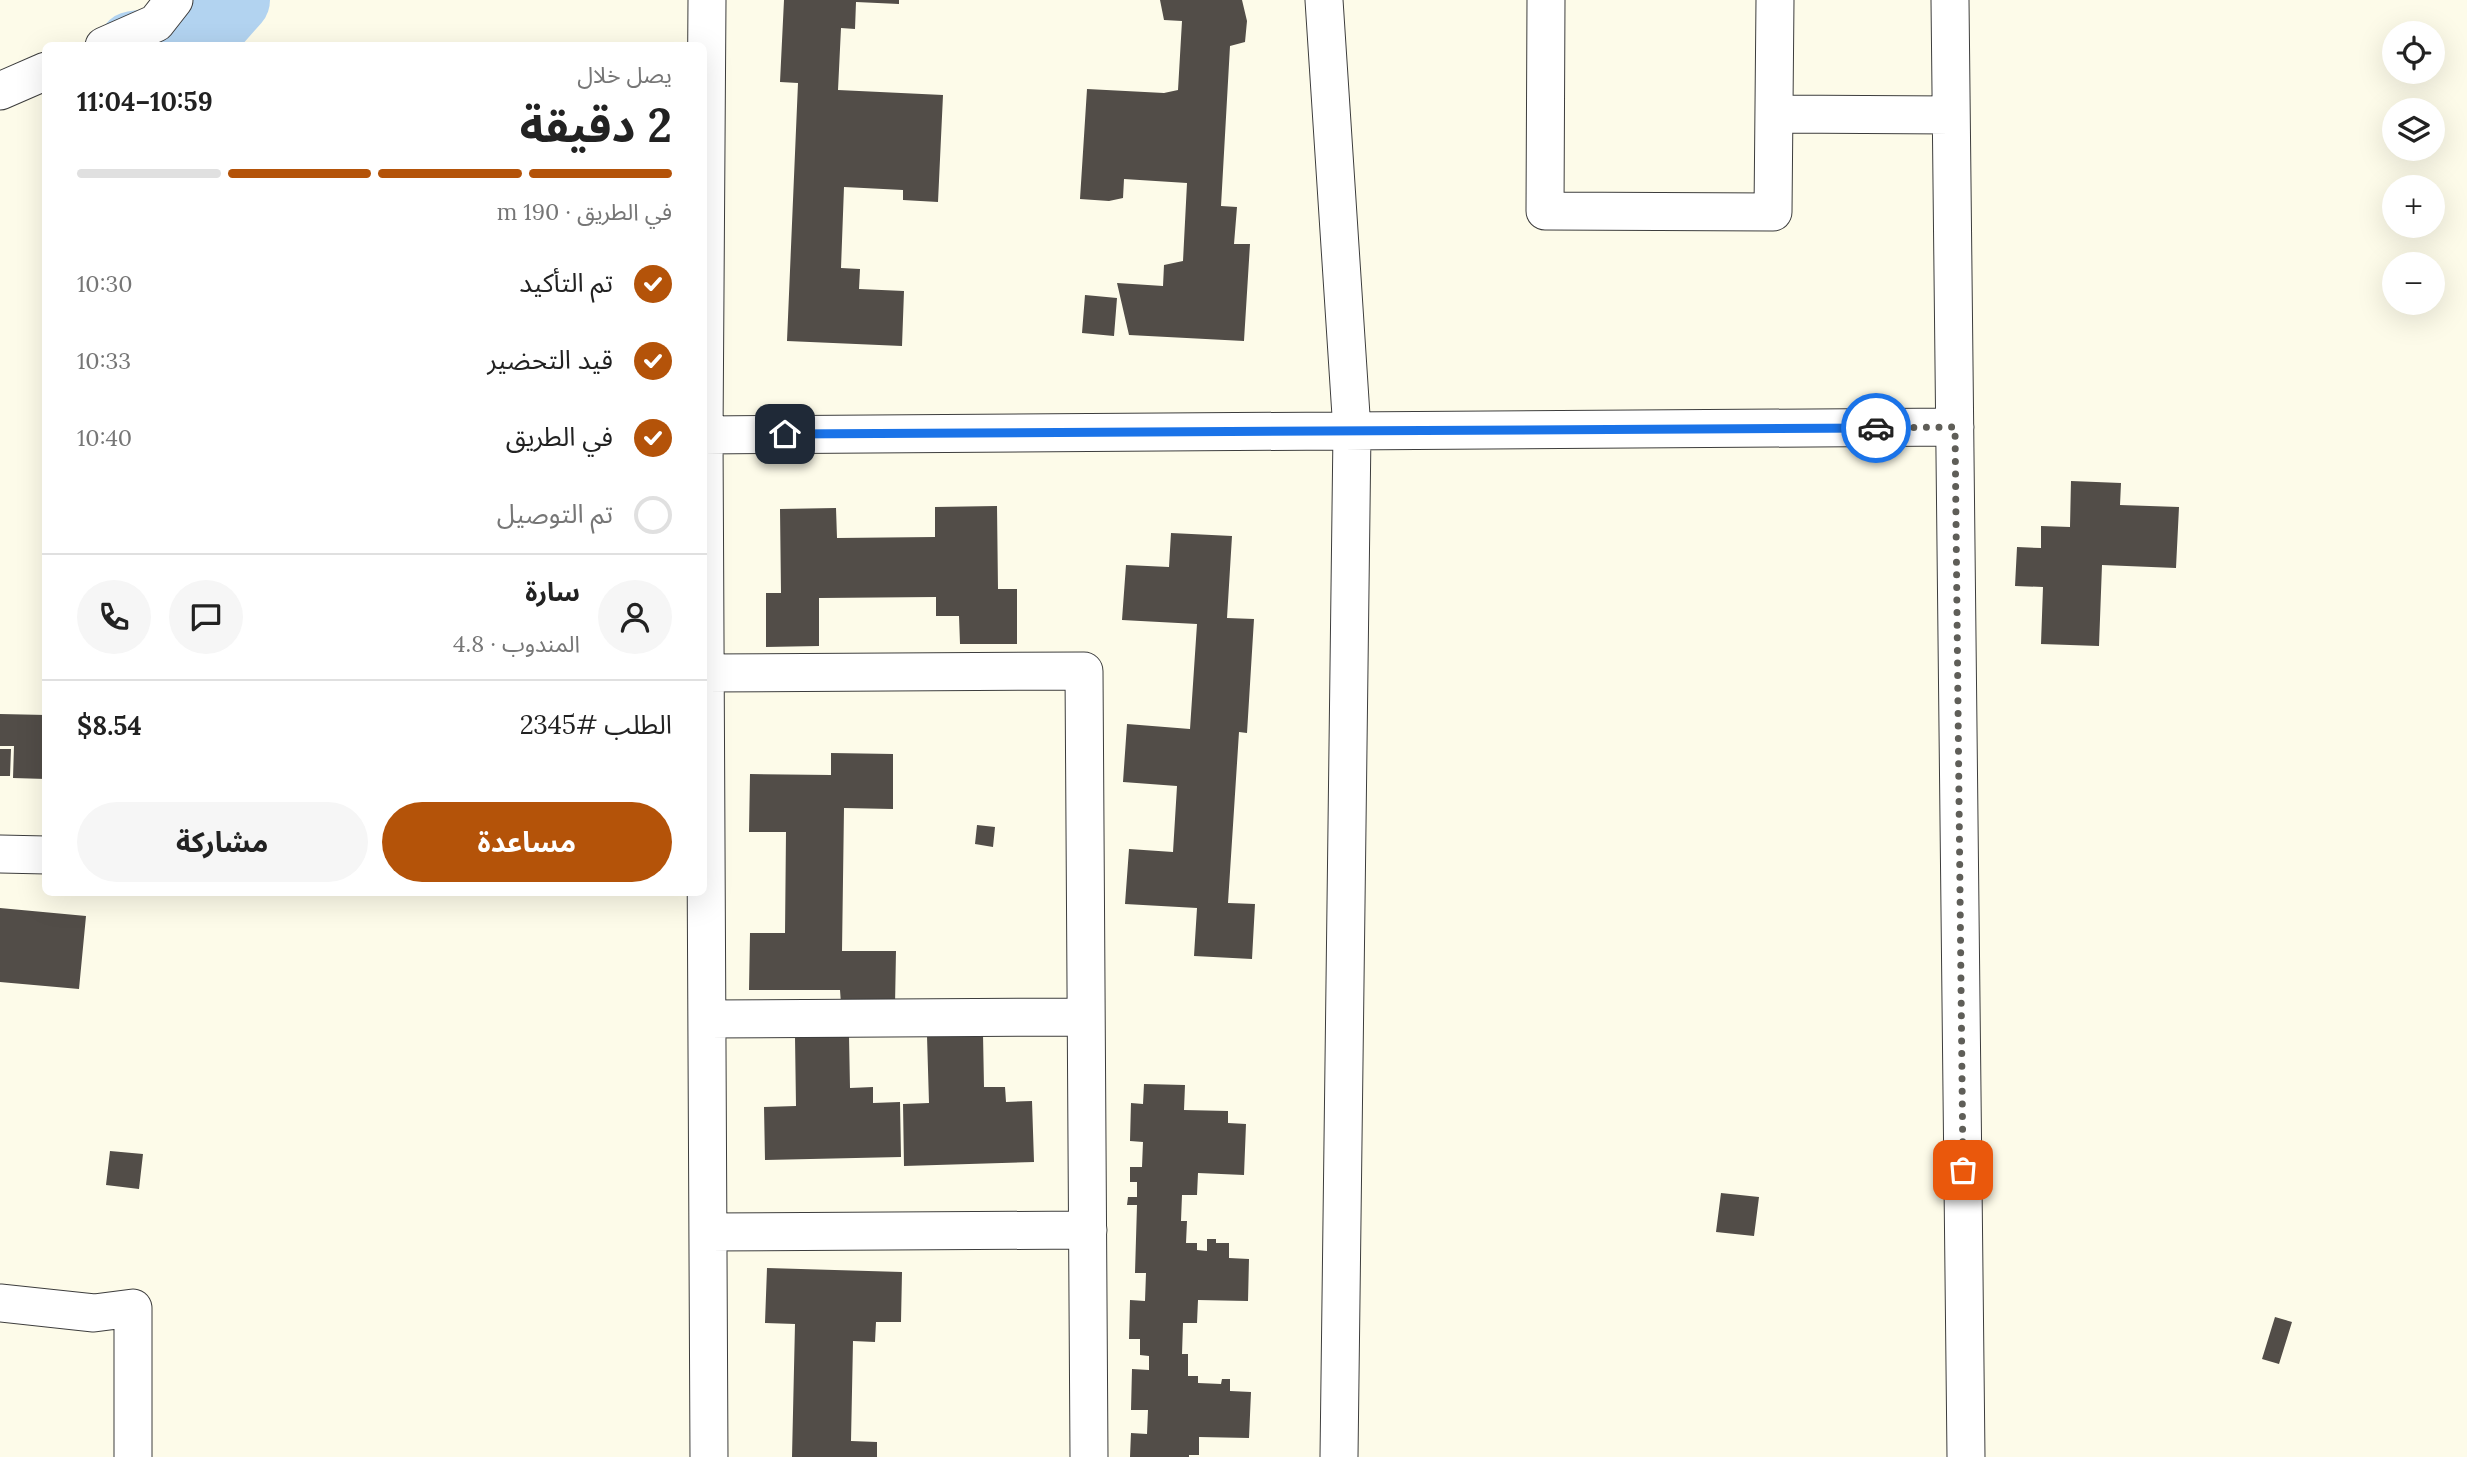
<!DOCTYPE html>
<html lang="ar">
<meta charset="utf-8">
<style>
:root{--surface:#fff;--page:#f6f6f6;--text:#222;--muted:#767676;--line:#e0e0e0;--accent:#b45309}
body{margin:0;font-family:Lora,"Noto Sans Arabic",serif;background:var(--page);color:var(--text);direction:rtl;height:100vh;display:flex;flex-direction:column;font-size:26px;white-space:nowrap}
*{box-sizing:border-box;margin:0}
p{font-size:23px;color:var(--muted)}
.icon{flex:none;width:38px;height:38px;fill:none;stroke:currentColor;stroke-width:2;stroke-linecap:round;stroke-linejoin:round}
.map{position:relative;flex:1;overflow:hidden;direction:ltr}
.drawer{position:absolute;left:42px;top:42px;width:665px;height:854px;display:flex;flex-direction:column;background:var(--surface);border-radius:10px;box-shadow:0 7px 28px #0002;direction:rtl}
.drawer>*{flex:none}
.controls{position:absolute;left:2382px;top:21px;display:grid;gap:14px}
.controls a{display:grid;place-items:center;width:63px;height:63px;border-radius:50%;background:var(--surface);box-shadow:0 7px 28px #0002;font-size:35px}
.pin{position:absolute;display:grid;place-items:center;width:60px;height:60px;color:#fff;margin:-30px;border-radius:14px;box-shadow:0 4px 10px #0006}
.courier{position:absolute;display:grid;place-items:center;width:70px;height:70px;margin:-35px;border:5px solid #1a73e8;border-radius:50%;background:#fff;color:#222;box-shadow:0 2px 9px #0007}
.summary em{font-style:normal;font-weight:700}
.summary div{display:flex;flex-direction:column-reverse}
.summary{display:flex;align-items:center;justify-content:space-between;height:119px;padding:0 35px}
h1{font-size:46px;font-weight:700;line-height:52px}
.bar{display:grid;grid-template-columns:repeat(4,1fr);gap:10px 7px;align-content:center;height:84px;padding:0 35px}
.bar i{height:9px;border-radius:5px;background:var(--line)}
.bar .active{background:var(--accent)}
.bar p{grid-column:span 4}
.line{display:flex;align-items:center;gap:18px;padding:0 35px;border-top:2px solid var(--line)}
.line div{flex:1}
.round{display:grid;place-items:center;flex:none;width:74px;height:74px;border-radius:37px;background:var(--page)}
ol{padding:0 35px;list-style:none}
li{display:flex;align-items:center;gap:21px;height:77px}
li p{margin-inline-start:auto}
li .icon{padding:7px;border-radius:50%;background:var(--accent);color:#fff;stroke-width:4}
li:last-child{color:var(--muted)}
li i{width:38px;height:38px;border:4px solid var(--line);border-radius:50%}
.cta{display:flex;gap:14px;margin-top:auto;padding:14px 35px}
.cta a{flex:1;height:80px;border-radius:42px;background:var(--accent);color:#fff;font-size:28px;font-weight:700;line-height:80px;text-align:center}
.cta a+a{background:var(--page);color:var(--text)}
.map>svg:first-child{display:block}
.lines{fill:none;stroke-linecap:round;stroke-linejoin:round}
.river{stroke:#b2d3f0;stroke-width:70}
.building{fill:#524d48}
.minor-casing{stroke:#3d3d3d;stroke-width:39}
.minor{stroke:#fff;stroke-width:37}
.done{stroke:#5f5e58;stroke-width:7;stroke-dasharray:0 12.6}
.route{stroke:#1a73e8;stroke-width:9}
</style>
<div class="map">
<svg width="2467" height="1457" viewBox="0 0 2467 1457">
<rect width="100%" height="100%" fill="#fdfbe9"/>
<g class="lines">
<path class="river" d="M 133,46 L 204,35 L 235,0"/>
</g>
<path class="building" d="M 784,0 L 899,0 L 899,4 L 856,2 L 855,29 L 841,28 L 838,90 L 943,95 L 938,202 L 903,200 L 903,190 L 844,187 L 841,268 L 860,269 L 859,289 L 904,291 L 902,346 L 787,341 L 798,83 L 780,82 Z
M 1160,0 L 1242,0 L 1247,21 L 1245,42 L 1230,46 L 1221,206 L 1237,207 L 1234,244 L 1250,244 L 1244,341 L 1129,335 L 1117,283 L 1163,286 L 1164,265 L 1183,261 L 1187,183 L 1124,179 L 1123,198 L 1109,201 L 1080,199 L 1087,89 L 1164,93 L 1178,90 L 1182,21 L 1164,20 Z
M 1085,295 L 1117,298 L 1114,336 L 1082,333 Z
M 2071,481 L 2121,483 L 2120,505 L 2179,507 L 2176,568 L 2102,565 L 2099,646 L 2041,644 L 2043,587 L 2015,586 L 2017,547 L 2041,548 L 2041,526 L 2070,527 Z
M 997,506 L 998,589 L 1017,589 L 1017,644 L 960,644 L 959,616 L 936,616 L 936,597 L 819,598 L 819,646 L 766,647 L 766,593 L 781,593 L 780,509 L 836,508 L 837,538 L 935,537 L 935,507 Z
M 1171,533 L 1232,536 L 1227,618 L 1254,619 L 1247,733 L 1239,732 L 1228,903 L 1255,904 L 1252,959 L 1194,956 L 1197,908 L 1125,904 L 1129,849 L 1173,852 L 1177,786 L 1123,782 L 1127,724 L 1190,729 L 1197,624 L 1122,620 L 1126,565 L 1169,567 Z
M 0,714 L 46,715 L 46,779 L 13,778 L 14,746 L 0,746 Z
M 0,749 L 11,749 L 10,776 L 0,776 Z
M 831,753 L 893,754 L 893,809 L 844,808 L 842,951 L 896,951 L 895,1005 L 841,1004 L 840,990 L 749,990 L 750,933 L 785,933 L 786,832 L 749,832 L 750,774 L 831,775 Z
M 977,825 L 995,827 L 993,847 L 975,844 Z
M 0,908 L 86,916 L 79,989 L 0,982 Z
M 983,1034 L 984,1087 L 1005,1087 L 1006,1102 L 1032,1101 L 1034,1162 L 904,1166 L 903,1104 L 929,1103 L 927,1036 Z
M 849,1036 L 850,1088 L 873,1087 L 873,1103 L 900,1102 L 901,1157 L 765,1160 L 764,1107 L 796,1106 L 795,1037 Z
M 1144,1084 L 1185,1085 L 1184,1110 L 1228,1111 L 1228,1123 L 1246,1124 L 1244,1175 L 1198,1173 L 1197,1195 L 1182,1195 L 1181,1221 L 1187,1221 L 1186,1243 L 1197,1243 L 1197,1250 L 1207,1251 L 1207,1239 L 1216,1239 L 1216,1243 L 1229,1243 L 1229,1258 L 1249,1259 L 1248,1301 L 1198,1300 L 1197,1323 L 1183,1323 L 1182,1354 L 1188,1354 L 1188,1376 L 1198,1376 L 1198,1383 L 1221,1384 L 1222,1379 L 1230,1379 L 1230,1391 L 1251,1392 L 1249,1438 L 1199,1437 L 1199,1455 L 1189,1455 L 1189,1457 L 1130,1457 L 1131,1433 L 1147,1434 L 1148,1410 L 1131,1410 L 1132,1369 L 1149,1370 L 1149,1356 L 1140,1355 L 1140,1339 L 1129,1339 L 1130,1300 L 1145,1301 L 1146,1273 L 1135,1273 L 1137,1205 L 1127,1205 L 1128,1197 L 1137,1197 L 1137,1182 L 1130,1182 L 1130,1167 L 1142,1167 L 1143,1142 L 1130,1141 L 1131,1103 L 1143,1104 Z
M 110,1151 L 143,1154 L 139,1189 L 106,1185 Z
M 1721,1193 L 1759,1197 L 1754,1236 L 1716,1232 Z
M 767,1268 L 902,1272 L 901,1322 L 876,1322 L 875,1342 L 853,1341 L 851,1441 L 877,1442 L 877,1457 L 792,1457 L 795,1324 L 765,1323 Z
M 2275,1317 L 2292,1322 L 2279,1364 L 2262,1359 Z"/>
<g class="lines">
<g class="minor-casing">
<path id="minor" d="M 1324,0 L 1352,431 L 1339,1457
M 1546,0 L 1545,211 L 1773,212 L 1775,0
M 1950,0 L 1966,1457
M 104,46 L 156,23 L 174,0
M 0,91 L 46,71
M 1774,114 L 1951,115
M 704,435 L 707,0
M 705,673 L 1084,671 L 1089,1457
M 0,854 L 46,855
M 707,1019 L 1086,1017
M 708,1232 L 1088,1230
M 0,1303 L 94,1313 L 133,1308 L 133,1457
M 709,1457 L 704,435 L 1955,427"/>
</g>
<use href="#minor" class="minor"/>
</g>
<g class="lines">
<path class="done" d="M 1876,428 L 1955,427 L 1963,1170"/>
<path class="route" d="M 785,434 L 1876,428"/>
</g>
</svg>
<div class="controls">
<a><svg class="icon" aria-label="locate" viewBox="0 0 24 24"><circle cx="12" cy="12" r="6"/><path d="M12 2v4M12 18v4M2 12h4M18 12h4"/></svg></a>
<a><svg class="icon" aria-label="layers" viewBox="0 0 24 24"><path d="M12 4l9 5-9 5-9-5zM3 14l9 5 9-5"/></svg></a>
<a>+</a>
<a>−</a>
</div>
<div class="pin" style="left:1963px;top:1170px;background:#ea580c"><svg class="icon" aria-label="bag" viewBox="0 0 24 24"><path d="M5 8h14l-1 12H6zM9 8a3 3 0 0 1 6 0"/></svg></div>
<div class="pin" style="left:785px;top:434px;background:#1f2937"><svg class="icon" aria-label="home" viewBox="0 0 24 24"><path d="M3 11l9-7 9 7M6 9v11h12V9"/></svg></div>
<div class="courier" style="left:1876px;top:428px"><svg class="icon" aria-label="car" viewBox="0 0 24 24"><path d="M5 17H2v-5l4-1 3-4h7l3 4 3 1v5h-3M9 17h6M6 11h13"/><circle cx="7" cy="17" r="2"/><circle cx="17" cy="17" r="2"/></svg></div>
<section class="drawer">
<div class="summary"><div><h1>2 دقيقة</h1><p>يصل خلال</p></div><em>10:59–11:04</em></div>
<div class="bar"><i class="active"></i><i class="active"></i><i class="active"></i><i></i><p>في الطريق · 190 m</p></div>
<ol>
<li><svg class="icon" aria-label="check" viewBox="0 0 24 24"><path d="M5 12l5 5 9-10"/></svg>تم التأكيد<p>10:30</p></li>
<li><svg class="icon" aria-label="check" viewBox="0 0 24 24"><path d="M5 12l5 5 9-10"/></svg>قيد التحضير<p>10:33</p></li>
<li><svg class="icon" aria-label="check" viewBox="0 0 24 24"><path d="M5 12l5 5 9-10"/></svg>في الطريق<p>10:40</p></li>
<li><i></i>تم التوصيل</li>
</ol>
<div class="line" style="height:126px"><a class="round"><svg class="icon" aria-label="person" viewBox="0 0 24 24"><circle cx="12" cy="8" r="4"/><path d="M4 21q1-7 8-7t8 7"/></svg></a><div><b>سارة</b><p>المندوب · 4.8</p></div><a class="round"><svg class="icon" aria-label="chat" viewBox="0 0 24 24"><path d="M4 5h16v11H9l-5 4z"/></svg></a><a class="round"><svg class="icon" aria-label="phone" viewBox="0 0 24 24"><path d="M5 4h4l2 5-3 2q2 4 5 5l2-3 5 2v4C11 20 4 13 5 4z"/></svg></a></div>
<div class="line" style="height:91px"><div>الطلب #2345</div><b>$8.54</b></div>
<div class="cta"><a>مساعدة</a><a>مشاركة</a></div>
</section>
</div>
